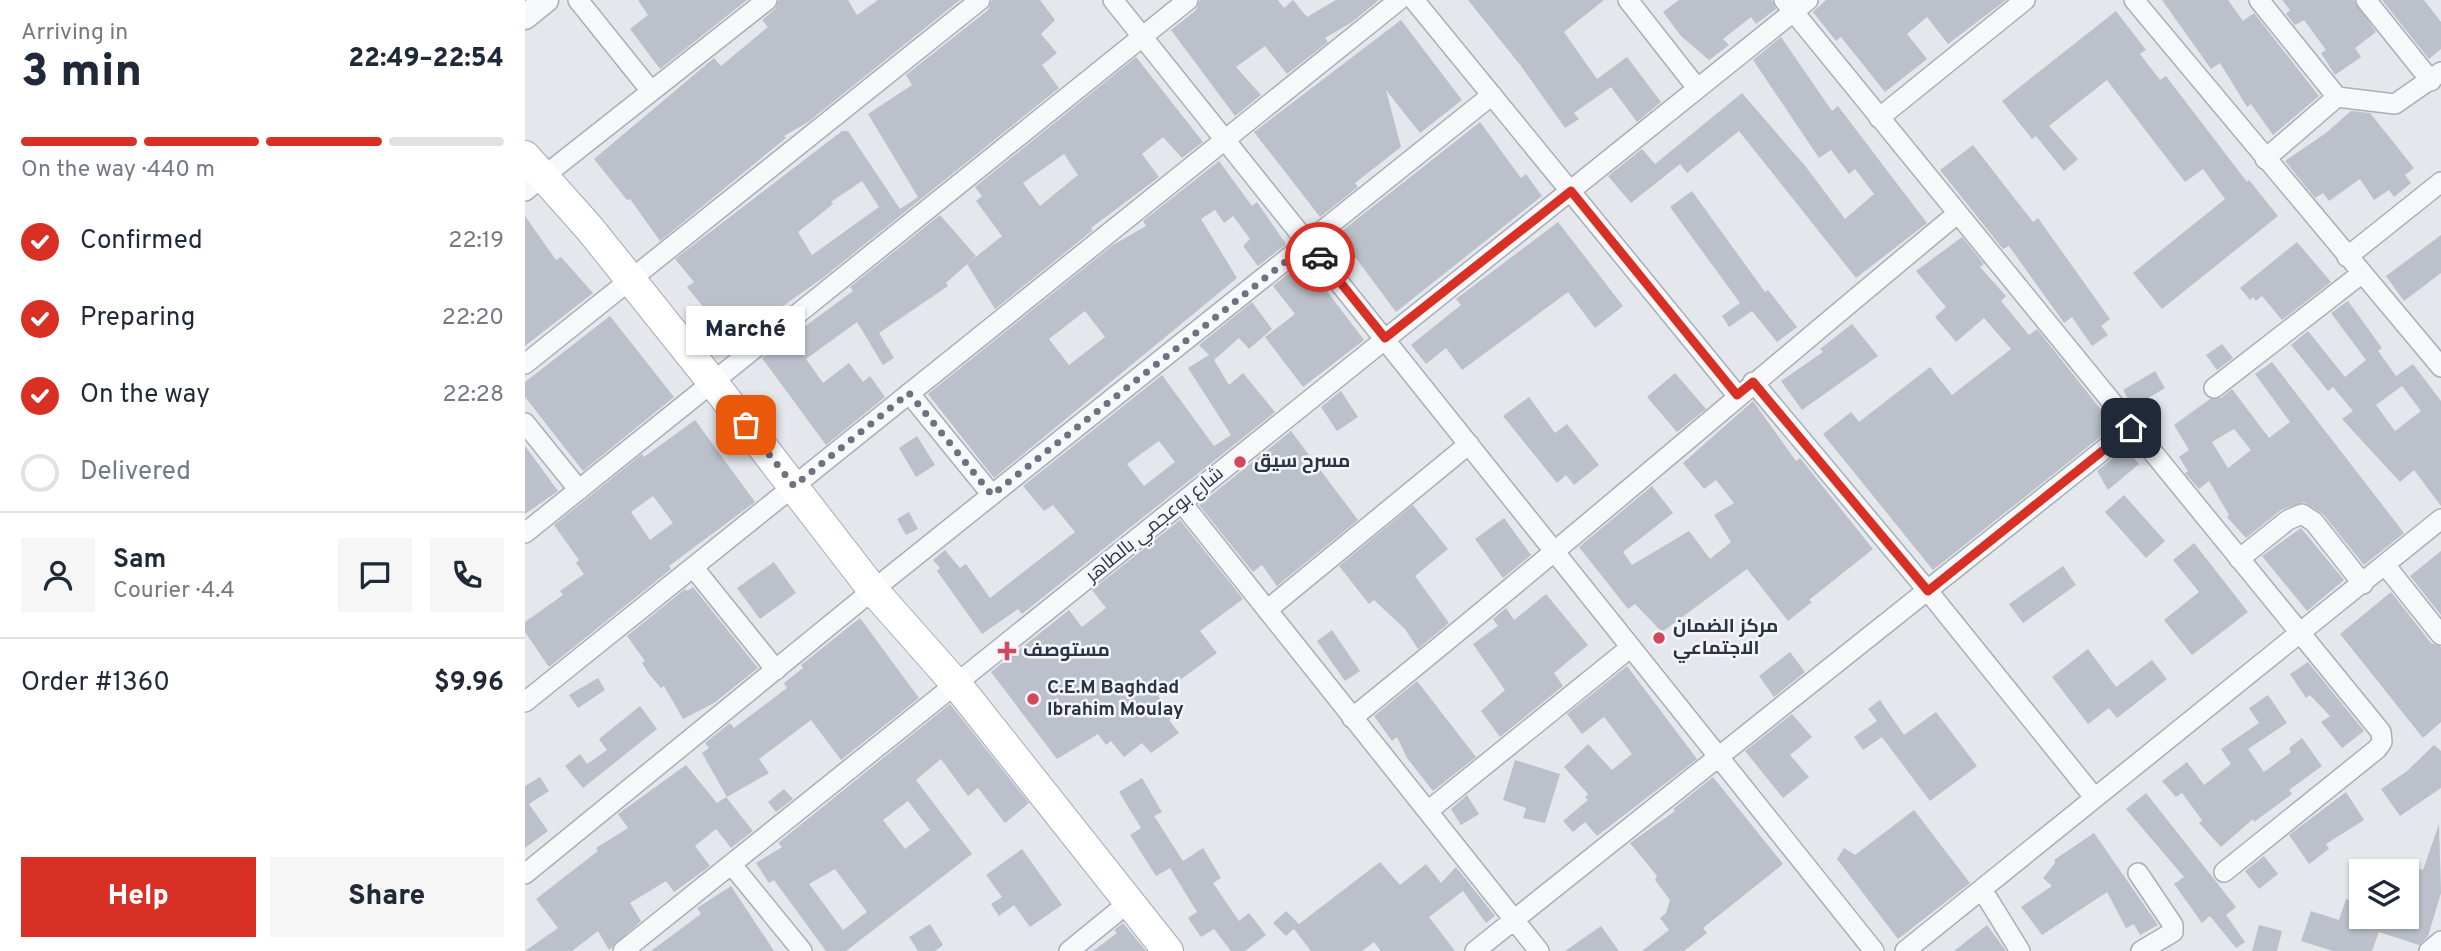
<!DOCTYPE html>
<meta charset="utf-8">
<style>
:root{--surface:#fff;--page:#f6f6f7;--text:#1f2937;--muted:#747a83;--line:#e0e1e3;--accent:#d93025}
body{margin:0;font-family:Overpass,Cairo,sans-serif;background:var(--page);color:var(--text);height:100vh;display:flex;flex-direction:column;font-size:26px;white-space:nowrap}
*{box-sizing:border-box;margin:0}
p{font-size:23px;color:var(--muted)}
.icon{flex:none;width:38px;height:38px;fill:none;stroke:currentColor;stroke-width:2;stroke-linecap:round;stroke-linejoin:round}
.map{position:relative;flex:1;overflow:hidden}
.drawer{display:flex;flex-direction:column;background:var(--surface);width:525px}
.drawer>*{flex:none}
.fabs{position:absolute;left:1824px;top:859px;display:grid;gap:14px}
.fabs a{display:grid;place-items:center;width:70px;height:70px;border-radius:0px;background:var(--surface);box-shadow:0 2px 5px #0004;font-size:35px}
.pin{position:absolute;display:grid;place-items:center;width:60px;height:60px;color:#fff;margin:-30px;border-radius:14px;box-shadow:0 4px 10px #0006}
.courier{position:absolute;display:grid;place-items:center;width:70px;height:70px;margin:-35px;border:5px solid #d93025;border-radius:50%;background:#fff;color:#222;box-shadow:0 2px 9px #0007}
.bubble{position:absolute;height:49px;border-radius:0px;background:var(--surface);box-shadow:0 2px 5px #0004;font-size:23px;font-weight:800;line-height:49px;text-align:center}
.overview em{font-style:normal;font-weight:800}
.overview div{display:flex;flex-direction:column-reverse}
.overview{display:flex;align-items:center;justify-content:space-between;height:119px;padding:0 21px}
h1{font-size:46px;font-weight:800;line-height:52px}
.bar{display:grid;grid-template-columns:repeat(4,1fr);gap:10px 7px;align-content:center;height:84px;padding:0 21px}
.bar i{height:9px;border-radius:5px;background:var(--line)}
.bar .current{background:var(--accent)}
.bar p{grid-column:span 4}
.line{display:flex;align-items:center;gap:18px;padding:0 21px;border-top:2px solid var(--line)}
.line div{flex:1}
.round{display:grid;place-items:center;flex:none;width:74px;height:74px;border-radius:0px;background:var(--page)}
ol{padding:0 21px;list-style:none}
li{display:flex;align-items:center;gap:21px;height:77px}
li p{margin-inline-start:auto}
li .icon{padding:7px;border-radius:50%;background:var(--accent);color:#fff;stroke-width:4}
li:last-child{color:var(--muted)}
li i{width:38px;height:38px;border:4px solid var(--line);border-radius:50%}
.cta{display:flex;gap:14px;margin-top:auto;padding:14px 21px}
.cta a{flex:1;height:80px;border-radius:0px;background:var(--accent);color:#fff;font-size:28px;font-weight:800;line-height:80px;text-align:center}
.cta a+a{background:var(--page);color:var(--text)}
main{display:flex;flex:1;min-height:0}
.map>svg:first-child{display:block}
.building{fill:#bbc0ca;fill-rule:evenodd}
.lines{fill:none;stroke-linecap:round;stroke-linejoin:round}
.minor-casing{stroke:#a9aeb7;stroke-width:22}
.tertiary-casing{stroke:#a9aeb7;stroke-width:27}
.primary-casing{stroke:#a3abb8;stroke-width:32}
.minor{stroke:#f7f8fa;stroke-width:19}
.tertiary{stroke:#f7f8fa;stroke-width:24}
.primary{stroke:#fff;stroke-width:30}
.done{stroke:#6c737f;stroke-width:7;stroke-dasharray:0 12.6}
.route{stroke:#d93025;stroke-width:9}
.poi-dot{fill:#d1495b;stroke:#f4f6f9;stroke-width:2.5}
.labels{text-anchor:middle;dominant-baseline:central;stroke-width:5;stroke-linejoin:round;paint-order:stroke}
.poi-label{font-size:19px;font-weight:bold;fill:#2b3445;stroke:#f4f6f9;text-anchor:start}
.street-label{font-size:19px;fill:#2b3445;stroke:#f4f6f9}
</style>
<main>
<section class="drawer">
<div class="overview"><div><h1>3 min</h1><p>Arriving in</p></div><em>22:49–22:54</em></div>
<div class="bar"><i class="current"></i><i class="current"></i><i class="current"></i><i></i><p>On the way · 440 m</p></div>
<ol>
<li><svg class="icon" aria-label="check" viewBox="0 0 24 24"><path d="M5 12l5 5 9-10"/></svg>Confirmed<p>22:19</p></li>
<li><svg class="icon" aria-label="check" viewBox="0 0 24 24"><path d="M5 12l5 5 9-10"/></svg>Preparing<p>22:20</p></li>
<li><svg class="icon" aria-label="check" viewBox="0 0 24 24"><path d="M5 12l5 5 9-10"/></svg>On the way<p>22:28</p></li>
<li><i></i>Delivered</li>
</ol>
<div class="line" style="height:126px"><a class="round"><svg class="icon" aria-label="person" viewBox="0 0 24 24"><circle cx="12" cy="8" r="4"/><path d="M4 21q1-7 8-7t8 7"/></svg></a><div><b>Sam</b><p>Courier · 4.4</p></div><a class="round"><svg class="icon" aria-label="chat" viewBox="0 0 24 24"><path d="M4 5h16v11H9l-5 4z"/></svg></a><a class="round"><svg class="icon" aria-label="phone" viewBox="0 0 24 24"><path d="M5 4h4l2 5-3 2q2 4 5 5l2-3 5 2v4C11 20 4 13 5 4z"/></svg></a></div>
<div class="line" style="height:91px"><div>Order #1360</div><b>$9.96</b></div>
<div class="cta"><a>Help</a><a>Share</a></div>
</section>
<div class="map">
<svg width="1916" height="951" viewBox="0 0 1916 951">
<rect width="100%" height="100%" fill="#e4e7ec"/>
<path class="building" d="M 113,0 L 222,0 L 135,69 L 105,29 L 123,15 Z
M 254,0 L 323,0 L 332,15 L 353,0 L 435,0 L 283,122 L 259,136 L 261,138 L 135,241 L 105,199 L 102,200 L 69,159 L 189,58 L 196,66 L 243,27 L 237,20 L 250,9 Z
M 467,0 L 515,0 L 530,20 L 516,34 L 532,53 L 517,65 L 534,88 L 299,277 L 244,316 L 247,319 L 219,341 L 198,315 L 191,320 L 186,313 L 184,314 L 162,287 L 169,282 L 150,259 L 317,131 L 323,131 L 375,209 L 393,197 L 343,114 L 387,85 L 381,75 L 463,10 ZM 337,181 L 354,207 L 287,255 L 273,232 L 308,204 L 306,202 Z
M 675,0 L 753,0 L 759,8 L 768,0 L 782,17 L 811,0 L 854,0 L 827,22 L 800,38 L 803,42 L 762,74 L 740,46 L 711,67 L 736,95 L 710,116 L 646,30 L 671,10 Z
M 943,0 L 1079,0 L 1039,32 L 1072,79 L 1102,57 L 1136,102 L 1112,122 L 1086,87 L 1049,113 L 1054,119 L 1040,128 L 996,66 Z
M 1154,0 L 1247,0 L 1251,9 L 1231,24 L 1226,17 L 1198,39 L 1204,45 L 1184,60 L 1156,36 L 1138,12 Z
M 1301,0 L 1481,0 L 1423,44 L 1402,17 L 1382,34 L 1402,59 L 1360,92 L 1316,37 L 1311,41 L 1288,12 Z
M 1637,0 L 1703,0 L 1718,21 L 1729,13 L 1794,96 L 1748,135 L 1726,104 L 1722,107 L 1695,63 L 1686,69 Z
M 1757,0 L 1829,0 L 1851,32 L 1830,48 L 1836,57 L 1810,75 L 1796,53 L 1801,50 L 1779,20 L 1770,25 L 1761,14 L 1765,10 Z
M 1857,0 L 1899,0 L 1916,22 L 1916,49 L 1904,59 Z
M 1591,11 L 1621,50 L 1615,54 L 1635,80 L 1641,76 L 1722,182 L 1724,180 L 1753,216 L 1637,309 L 1608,273 L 1700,199 L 1678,169 L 1660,182 L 1582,80 L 1524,126 L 1553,159 L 1539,171 L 1511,136 L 1507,139 L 1477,101 Z
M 876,20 L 937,100 L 895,133 L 861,90 L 876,147 L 830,183 L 833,187 L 795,217 L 729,132 Z
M 1256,37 L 1307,111 L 1313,106 L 1402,223 L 1331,278 L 1214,131 L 1162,173 L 1155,164 L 1106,203 L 1083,176 L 1117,149 L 1130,164 L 1217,93 L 1281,167 L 1320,219 L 1349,194 L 1330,169 L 1324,174 L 1306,150 L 1294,158 L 1228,60 Z
M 611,57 L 678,142 L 657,158 L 638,137 L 617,154 L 634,177 L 566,228 L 568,230 L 470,309 L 442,264 L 477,236 L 451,201 L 457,196 L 450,187 ZM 539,154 L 553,175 L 515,206 L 498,183 Z
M 1826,111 L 1845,113 L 1889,168 L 1880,175 L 1886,183 L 1869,197 L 1864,190 L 1849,200 L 1835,179 L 1804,201 L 1798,193 L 1790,198 L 1760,161 L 1801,133 Z
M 955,122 L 996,178 L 1001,174 L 1017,196 L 871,312 L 813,234 Z
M 1448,145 L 1508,222 L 1513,218 L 1585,319 L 1576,326 L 1583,335 L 1567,346 L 1547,317 L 1539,323 L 1484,246 L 1478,249 L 1415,170 Z
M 694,161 L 727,206 L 732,202 L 761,244 L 733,266 L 718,246 L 725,239 L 708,216 L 699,223 L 690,210 L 676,219 L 712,278 L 469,478 L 403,394 L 588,245 L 621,226 L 618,221 ZM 560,311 L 580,337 L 544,365 L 524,339 Z
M 1167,191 L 1240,292 L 1243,290 L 1272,327 L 1252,342 L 1227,311 L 1204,327 L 1197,316 L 1215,303 L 1145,207 Z
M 415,215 L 451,256 L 421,283 L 423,286 L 354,333 L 369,358 L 358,365 L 332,322 L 281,359 L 298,383 L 324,363 L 338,382 L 345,376 L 360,397 L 301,445 L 237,358 L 328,291 L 325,287 Z
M 0,216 L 31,260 L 36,257 L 68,293 L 0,346 Z
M 1033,222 L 1098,306 L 1070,328 L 1043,292 L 937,370 L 921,348 L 901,364 L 886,345 L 936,305 L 931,299 Z
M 1916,235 L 1916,273 L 1879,301 L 1861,276 Z
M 1437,237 L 1459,264 L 1455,267 L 1481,296 L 1476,301 L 1504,335 L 1512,329 L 1589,426 L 1408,570 L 1298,434 L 1326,412 L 1334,422 L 1405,367 L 1427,395 L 1486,349 L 1459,318 L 1431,342 L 1410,317 L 1421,307 L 1391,271 Z
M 1772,242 L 1806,282 L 1757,320 L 1737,296 L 1731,301 L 1728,297 L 1725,300 L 1715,288 Z
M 779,261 L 839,340 L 778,387 L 740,337 L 770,314 L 748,286 Z
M 1823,301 L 1857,348 L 1853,351 L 1871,376 L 1888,364 L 1916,401 L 1916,506 L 1889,470 L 1875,482 L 1817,419 L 1828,411 L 1808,387 L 1803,391 L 1766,345 L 1783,331 L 1820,377 L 1841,360 L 1806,313 ZM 1877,386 L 1896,411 L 1870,431 L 1851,405 Z
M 727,302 L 747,329 L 724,349 L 714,338 L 689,360 L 704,385 L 718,373 L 750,412 L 497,614 L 493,609 L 457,634 L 412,571 L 415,568 L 408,560 L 420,550 L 435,568 L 441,564 L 465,598 L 550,532 L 528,505 L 519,511 L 498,486 L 637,375 L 689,446 L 706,435 L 663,368 L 684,355 L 674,345 ZM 634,441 L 650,462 L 619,486 L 602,464 Z
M 85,316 L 149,397 L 58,471 L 0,397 L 0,382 Z
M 1327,324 L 1353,356 L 1277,410 L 1256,381 L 1298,352 L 1295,349 Z
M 1697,344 L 1708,358 L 1692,370 L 1681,355 Z
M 1747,362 L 1879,533 L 1839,565 L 1798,514 L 1779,502 L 1756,510 L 1721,538 L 1702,517 L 1704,515 L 1684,481 L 1674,489 L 1660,473 L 1663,471 L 1654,457 L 1664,450 L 1649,425 L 1685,399 L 1696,398 L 1707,389 L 1744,438 L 1765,422 L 1730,374 ZM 1709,429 L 1726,450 L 1703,468 L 1687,442 Z
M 1630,371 L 1640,388 L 1608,407 L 1598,390 Z
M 1150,373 L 1181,409 L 1152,432 L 1122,397 Z
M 816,391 L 833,417 L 812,431 L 796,407 Z
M 1004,397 L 1030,433 L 1042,424 L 1074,465 L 1049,485 L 1041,475 L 1032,483 L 978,416 Z
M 1228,401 L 1271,461 L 1275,458 L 1348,549 L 1284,600 L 1287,602 L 1263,621 L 1222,569 L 1137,632 L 1110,604 L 1103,609 L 1054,547 L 1127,486 L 1148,513 L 1098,552 L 1107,565 L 1164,531 L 1185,559 L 1206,542 L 1189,515 L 1209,503 L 1191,480 L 1179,489 L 1158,463 Z
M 170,420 L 230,502 L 144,566 L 146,569 L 24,667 L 0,632 L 0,622 L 38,595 L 35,591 L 59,574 L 51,563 L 54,560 L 29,525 L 117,454 L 119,457 ZM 128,496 L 148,523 L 125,540 L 106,512 Z
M 766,431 L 833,520 L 752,586 L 737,565 L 728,572 L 674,505 Z
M 392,436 L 410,465 L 391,477 L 374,448 Z
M 1604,445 L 1606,455 L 1614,464 L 1583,490 L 1572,471 Z
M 0,446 L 33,491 L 0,514 Z
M 1599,495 L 1640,541 L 1621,558 L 1580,512 Z
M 888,505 L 923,549 L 890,576 L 924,623 L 893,649 L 880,629 L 849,600 L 844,604 L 814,566 Z
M 384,512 L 393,529 L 381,535 L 372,519 Z
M 979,518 L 1006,555 L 978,578 L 950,539 Z
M 655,520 L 718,599 L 675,631 L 692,653 L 633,696 L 648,716 L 644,720 L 654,733 L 626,753 L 617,743 L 599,757 L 586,741 L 581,745 L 573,734 L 532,759 L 466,672 L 544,610 L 557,627 L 581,608 L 567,590 Z
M 1776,528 L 1819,580 L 1782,611 L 1737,556 Z
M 1669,543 L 1723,612 L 1667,655 L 1639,620 L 1674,592 L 1648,560 Z
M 1916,551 L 1916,615 L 1885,576 Z
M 249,562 L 271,593 L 235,619 L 212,588 Z
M 1538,566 L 1551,585 L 1498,623 L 1484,604 Z
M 168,587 L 233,668 L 189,703 L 158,719 L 139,686 L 136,688 L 124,674 L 117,663 L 120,661 L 102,636 L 160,589 L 162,591 Z
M 1866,592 L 1906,643 L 1916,647 L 1916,722 L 1898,738 L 1815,634 Z
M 1021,594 L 1063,645 L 1029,673 L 1038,686 L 975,737 L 956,711 L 980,690 L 948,644 L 973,626 L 968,619 L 981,608 L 989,620 Z
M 335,618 L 394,698 L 316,760 L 286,720 L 234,759 L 244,773 L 202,797 L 177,753 L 184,748 L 180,743 L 205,723 L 209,728 L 262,688 L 259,683 L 278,668 L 276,665 Z
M 807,630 L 835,671 L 820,681 L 792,641 Z
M 1563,649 L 1591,687 L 1627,660 L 1642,679 L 1592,718 L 1584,708 L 1563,724 L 1527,677 Z
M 1265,652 L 1280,672 L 1249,697 L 1234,676 Z
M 1783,662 L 1839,731 L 1817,748 L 1796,722 L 1805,716 L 1785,695 L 1781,698 L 1765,674 Z
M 1102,666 L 1172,759 L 1072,836 L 1060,822 L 1048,832 L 1038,821 L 1063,800 L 1060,797 L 1063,794 L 1039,767 L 1063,744 L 1087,770 L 1107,754 L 1079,717 L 1057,734 L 1042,714 Z
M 73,678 L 80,690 L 53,708 L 44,695 Z
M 892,681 L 951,757 L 908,791 L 882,758 L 872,737 L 867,741 L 849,716 Z
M 1743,695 L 1762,723 L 1723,749 L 1739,772 L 1766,752 L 1764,748 L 1777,738 L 1797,766 L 1764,790 L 1767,794 L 1729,822 L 1728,819 L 1696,847 L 1674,823 L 1677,820 L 1657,793 L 1651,797 L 1637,781 L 1662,762 L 1679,785 L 1706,764 L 1696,749 L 1734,723 L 1724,708 Z
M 1355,700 L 1379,735 L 1411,712 L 1452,766 L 1405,801 L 1357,737 L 1338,750 L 1329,737 L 1352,721 L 1343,709 Z
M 425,704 L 504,803 L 480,823 L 453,788 L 443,796 L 416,759 L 391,780 L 447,854 L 321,951 L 301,951 L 249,880 L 244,883 L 231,863 L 257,847 L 253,843 ZM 383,801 L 405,830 L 380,849 L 358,820 ZM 310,869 L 342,912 L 318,930 L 284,884 Z
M 115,706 L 132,729 L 58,788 L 40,766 L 55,754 L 62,764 L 82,750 L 74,739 Z
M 1267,714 L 1287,737 L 1265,755 L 1284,777 L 1258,798 L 1220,751 Z
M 1909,745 L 1916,751 L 1916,788 L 1875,816 L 1856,789 L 1882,771 Z
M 990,760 L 1035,774 L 1020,823 L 998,818 L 1001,808 L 978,800 Z
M 161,765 L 192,803 L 201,797 L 228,831 L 206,848 L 191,829 L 170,846 L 185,866 L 149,892 L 141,881 L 105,903 L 116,921 L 84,950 L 73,931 L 47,951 L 0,951 L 33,928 L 11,899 L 73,851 L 71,848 L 103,828 L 93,814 Z
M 15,777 L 24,791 L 4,804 L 23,831 L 0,848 L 0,786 Z
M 1188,777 L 1258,864 L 1178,928 L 1182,933 L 1159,951 L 1117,951 L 1144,930 L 1135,918 L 1141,913 L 1145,900 L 1130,880 L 1132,876 L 1105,843 L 1150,811 L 1148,809 Z
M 617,778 L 637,812 L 629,816 L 658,861 L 678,848 L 696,878 L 688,883 L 714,921 L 724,913 L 741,935 L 720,951 L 706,951 L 689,929 L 676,937 L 663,918 L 672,912 L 645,868 L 631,876 L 605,835 L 616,828 L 594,792 Z
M 259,789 L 268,799 L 251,812 L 243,802 Z
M 1821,792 L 1839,820 L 1801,844 L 1804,849 L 1784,864 L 1764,835 Z
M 1621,793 L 1711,907 L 1701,915 L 1720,942 L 1711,948 L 1685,916 L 1677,923 L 1649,884 L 1659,877 L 1601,809 Z
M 942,795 L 954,814 L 936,825 L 926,809 Z
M 1389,810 L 1445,883 L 1373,939 L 1312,859 L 1319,848 L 1330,855 Z
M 1914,824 L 1916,893 L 1903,936 L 1894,945 L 1854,932 L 1847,951 L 1808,951 L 1776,941 L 1786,911 L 1814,920 L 1821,899 L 1836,904 L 1836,917 L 1881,917 L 1881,866 L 1898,870 Z
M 1569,833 L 1633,925 L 1615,935 L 1609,924 L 1601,928 L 1582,892 L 1517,935 L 1496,907 L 1527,886 L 1518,878 L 1530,863 L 1529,860 Z
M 497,849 L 537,905 L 505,927 L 489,905 L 474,916 L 466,904 L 477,897 L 461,875 Z
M 1739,856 L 1753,874 L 1734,889 L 1720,871 Z
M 855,862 L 875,885 L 901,864 L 916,883 L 931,867 L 970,916 L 961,923 L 938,891 L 904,917 L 930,951 L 856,951 L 849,942 L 837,951 L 786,951 L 769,929 L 761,936 L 748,923 L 761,911 L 774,924 Z
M 206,886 L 249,951 L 126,951 L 176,914 L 172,908 Z
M 598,923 L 621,951 L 568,951 L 592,933 L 589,930 Z
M 405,924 L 418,945 L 410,951 L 393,951 L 384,937 Z
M 1462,925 L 1481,951 L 1429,951 Z
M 1734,925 L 1757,931 L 1752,951 L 1727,951 Z
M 1076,926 L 1094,951 L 1040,951 Z"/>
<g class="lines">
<g class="minor-casing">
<path id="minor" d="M 53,0 L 126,91
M 588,0 L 1349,951
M 889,0 L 1212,395
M 1103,0 L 1172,88
M 1259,0 L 1856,732 L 1857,742 L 1852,749 L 1699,872
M 1609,0 L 1916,367
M 1734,0 L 1812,97 L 1740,159
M 1841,0 L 1906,81
M 1812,97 L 1870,104 L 1916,72
M 1354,118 L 1500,0
M 0,191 L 242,0
M 1822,257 L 1916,182
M 0,364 L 455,0
M 1228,382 L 1403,591 L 1569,797
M 1689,388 L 1836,274
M 384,393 L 467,495
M 0,423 L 54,490
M 657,503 L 1014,951
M 0,533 L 663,0
M 1714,559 L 1763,520 L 1777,514 L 1789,522 L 1838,584
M 1861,566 L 1916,635
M 168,567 L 251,670
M 742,610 L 944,444
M 0,702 L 874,0
M 827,718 C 1032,553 1230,381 1432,214
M 903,811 L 1106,647
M 207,865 L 277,951
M 1613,873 L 1648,925 L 1648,932 L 1616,951
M 0,874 L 348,590 L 967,95
M 1458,891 L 1495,951
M 98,951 L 1283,0
M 544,951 L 603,903
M 950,951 L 1606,428
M 1380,951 L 1916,519
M 1904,951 L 1916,941"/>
</g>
<g class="tertiary-casing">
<path id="tertiary" d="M 0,17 L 21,0"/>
</g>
<g class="primary-casing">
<path id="primary" d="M 0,156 L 65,229 L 189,384 L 348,590 L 432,685 L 643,951"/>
</g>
<use href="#minor" class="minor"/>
<use href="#tertiary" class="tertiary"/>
<use href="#primary" class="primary"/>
</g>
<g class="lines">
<path class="done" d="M 221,425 L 269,486 L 384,393 L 467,495 L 784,243 L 795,257"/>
<path class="route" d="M 795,257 L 860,338 L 1046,191 L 1212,395 L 1228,382 L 1403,591 L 1606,428"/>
</g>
<g class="poi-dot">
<circle cx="715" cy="462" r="7"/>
<circle cx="1134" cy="638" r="7"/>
<path d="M478.5 640.5h7v7h7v7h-7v7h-7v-7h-7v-7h7z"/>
<circle cx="508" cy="699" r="7"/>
</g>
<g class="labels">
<g class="poi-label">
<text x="729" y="462">مسرح سيق</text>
<text x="1148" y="627">مركز الضمان<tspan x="1148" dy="22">الاجتماعي</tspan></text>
<text x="498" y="651">مستوصف</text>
<text x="522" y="688">C.E.M Baghdad<tspan x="522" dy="22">Ibrahim Moulay</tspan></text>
</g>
<g class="street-label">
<text transform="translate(630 525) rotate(-39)">شارع بوعجمي بالطاهر</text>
</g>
</g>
</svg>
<div class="fabs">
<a><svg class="icon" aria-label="layers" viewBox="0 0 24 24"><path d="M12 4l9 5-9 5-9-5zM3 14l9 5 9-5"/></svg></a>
</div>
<div class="pin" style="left:221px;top:425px;background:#ea580c"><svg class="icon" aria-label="bag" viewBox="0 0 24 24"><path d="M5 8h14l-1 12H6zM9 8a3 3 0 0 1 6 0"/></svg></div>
<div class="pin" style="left:1606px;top:428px;background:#1f2937"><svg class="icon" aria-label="home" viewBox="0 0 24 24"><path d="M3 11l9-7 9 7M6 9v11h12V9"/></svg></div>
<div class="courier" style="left:795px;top:257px"><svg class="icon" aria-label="car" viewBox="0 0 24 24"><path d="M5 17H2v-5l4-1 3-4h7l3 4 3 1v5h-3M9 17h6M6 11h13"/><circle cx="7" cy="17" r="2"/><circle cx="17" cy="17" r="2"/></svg></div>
<div class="bubble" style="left:161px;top:306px;width:119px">Marché</div>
</div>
</main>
